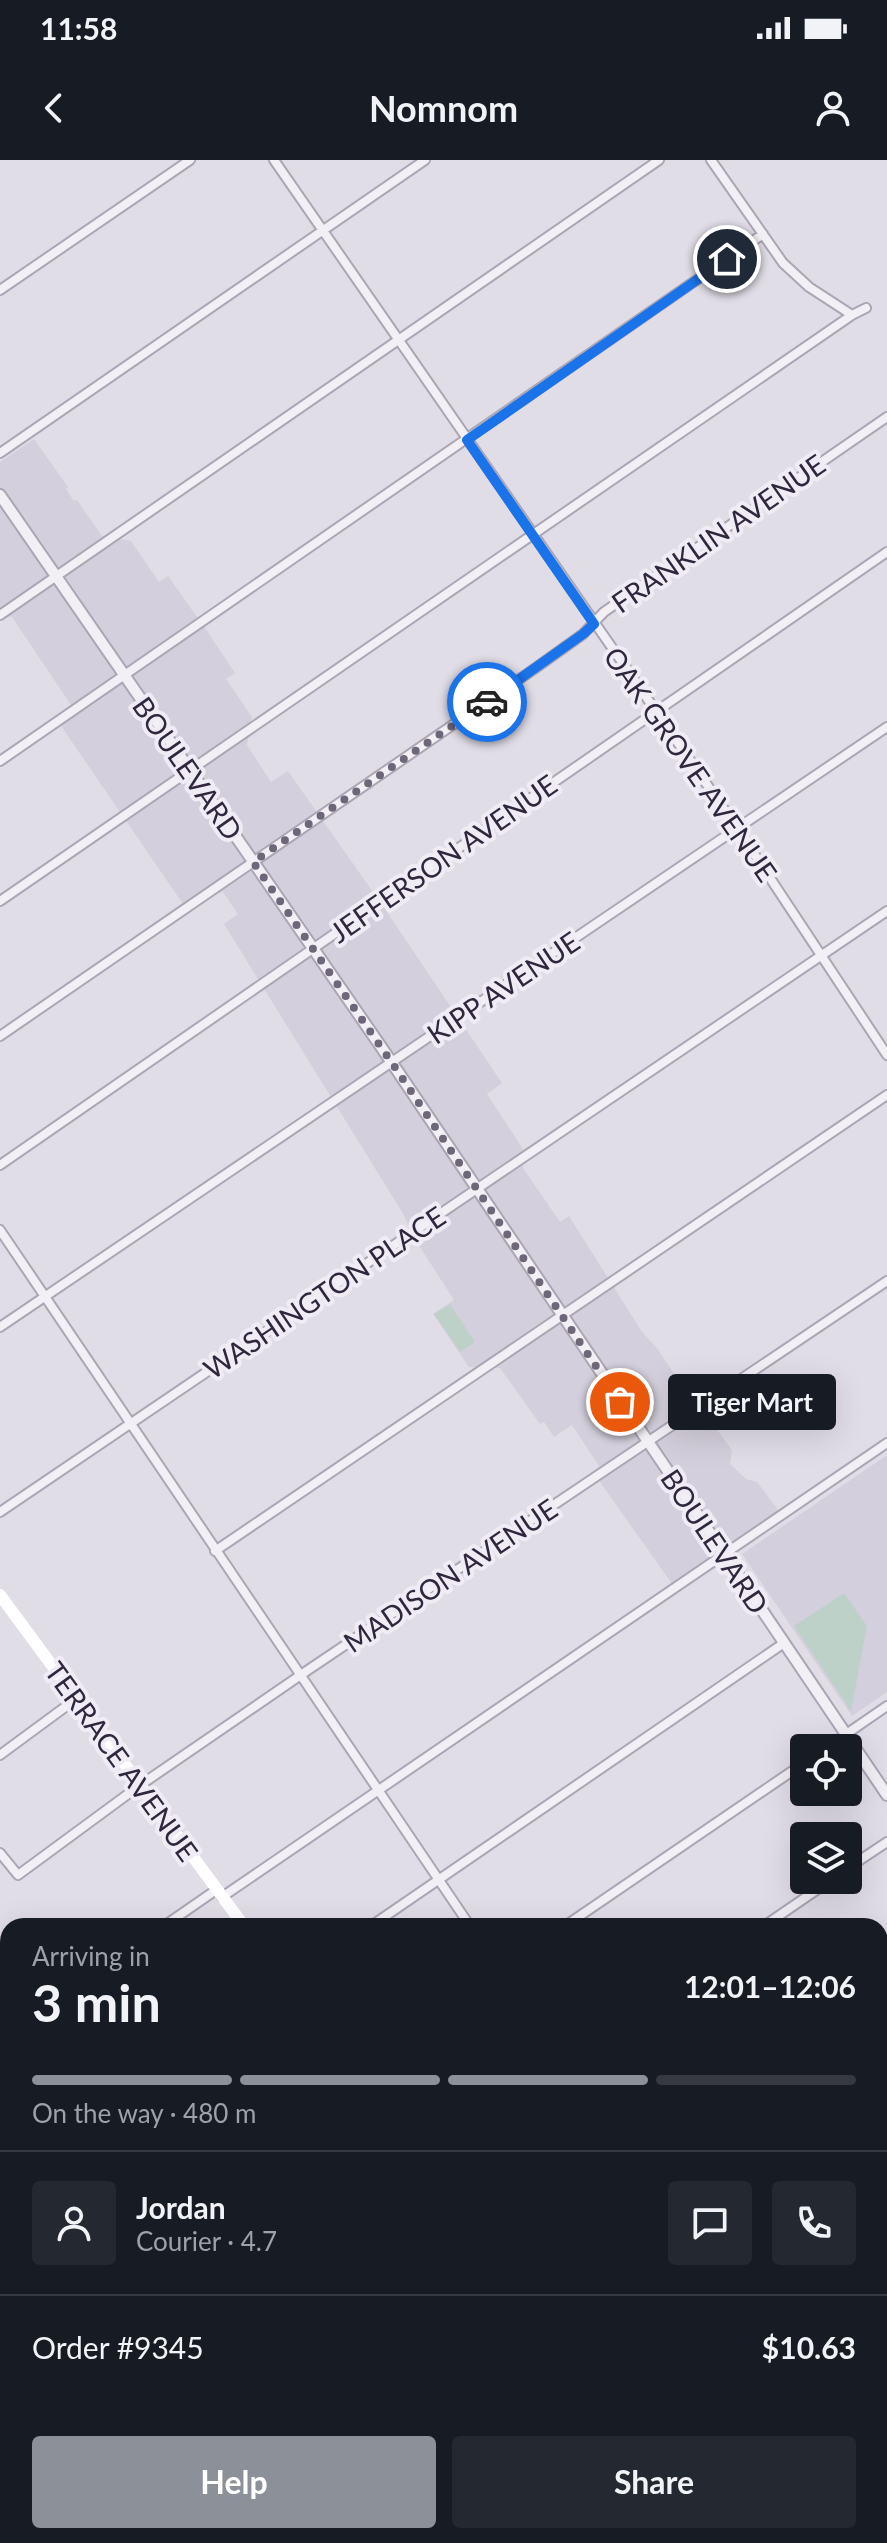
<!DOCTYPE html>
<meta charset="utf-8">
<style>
:root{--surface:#171b24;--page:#242831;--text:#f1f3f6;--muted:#9ea1a6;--line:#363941;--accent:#8c9099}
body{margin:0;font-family:Lato,sans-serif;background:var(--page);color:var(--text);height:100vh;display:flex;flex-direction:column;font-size:30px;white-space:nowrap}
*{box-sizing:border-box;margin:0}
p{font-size:26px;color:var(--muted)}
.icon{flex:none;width:44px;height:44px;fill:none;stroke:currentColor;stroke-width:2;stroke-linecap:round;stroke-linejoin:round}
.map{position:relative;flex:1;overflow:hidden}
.sheet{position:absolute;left:0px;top:1758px;width:888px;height:626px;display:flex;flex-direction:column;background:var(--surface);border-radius:24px 24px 0 0;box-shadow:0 8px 32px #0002}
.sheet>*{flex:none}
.tools{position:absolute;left:790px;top:1574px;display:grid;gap:16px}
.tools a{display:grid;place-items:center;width:72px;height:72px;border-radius:8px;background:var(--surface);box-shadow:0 8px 32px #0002;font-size:40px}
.pin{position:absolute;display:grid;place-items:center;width:68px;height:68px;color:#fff;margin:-34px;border:4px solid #fff;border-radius:50%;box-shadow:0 2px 8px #0007}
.courier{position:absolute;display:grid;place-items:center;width:80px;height:80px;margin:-40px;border:6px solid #1a73e8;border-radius:50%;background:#fff;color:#222;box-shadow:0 2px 10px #0007}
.bubble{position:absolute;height:56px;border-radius:8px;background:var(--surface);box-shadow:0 8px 32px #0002;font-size:26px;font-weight:700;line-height:56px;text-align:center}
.head em{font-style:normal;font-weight:700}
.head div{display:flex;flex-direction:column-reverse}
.head{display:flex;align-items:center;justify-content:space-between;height:136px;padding:0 32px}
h1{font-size:52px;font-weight:700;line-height:60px}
.bar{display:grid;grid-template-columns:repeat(4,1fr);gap:12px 8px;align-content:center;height:96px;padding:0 32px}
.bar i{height:10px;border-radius:6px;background:var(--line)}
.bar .selected{background:var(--accent)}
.bar p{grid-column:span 4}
.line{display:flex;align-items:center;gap:20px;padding:0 32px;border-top:2px solid var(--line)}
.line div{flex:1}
.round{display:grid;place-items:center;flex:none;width:84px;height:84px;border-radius:8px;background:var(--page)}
.action{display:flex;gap:16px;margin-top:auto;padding:16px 32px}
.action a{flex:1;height:92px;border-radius:8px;background:var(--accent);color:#fff;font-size:32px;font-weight:700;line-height:92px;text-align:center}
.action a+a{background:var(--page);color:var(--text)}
.status{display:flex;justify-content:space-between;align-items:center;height:56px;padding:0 40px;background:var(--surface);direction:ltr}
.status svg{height:22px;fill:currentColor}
header{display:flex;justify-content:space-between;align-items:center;height:104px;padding:0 32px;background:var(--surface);font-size:36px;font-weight:700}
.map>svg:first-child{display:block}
.built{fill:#d4cfdc}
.green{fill:#bed1c8}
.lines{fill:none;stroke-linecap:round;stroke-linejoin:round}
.minor-casing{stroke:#aca6b4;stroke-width:12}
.tertiary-casing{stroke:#aca6b4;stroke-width:14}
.trunk-casing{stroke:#8e849e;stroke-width:18}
.minor{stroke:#f2f0f5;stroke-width:8}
.tertiary{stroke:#f2f0f5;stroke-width:10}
.secondary{stroke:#fff;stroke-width:12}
.trunk{stroke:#fff;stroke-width:14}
.done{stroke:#6e6679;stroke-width:8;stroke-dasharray:0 14.4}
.route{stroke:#1a73e8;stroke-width:10}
.labels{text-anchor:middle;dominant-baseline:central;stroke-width:8;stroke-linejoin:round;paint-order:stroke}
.street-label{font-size:28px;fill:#30263e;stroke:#efecf5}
</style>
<div class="status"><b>11:58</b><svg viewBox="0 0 49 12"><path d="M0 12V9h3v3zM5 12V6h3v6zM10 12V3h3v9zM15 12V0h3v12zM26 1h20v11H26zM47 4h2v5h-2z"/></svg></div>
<header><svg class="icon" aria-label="back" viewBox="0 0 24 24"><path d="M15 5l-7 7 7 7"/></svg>Nomnom<svg class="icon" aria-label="person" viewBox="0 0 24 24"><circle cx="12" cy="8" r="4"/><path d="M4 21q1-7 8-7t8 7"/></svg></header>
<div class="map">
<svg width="887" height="2383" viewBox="0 0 887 2383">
<rect width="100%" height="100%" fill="#e1dde7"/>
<path class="built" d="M 34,279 L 68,327 L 66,329 L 74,341 L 77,340 L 102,376 L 131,381 L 159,422 L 168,416 L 207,471 L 235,513 L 226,519 L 252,557 L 247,585 L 271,622 L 288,611 L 387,752 L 502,923 L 487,934 L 523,989 L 523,1008 L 560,1062 L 569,1056 L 642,1172 L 657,1188 L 692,1241 L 707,1256 L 732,1290 L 730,1304 L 746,1319 L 757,1322 L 782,1355 L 675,1428 L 600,1322 L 599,1306 L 572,1265 L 554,1277 L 544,1262 L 540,1264 L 500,1208 L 469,1207 L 433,1154 L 454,1140 L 418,1084 L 402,1052 L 224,764 L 238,754 L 223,732 L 183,744 L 61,566 L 71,545 L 12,457 L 0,455 L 0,302 Z
M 887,1295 L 887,1532 L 852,1556 L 742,1394 Z
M 0,2038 L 8,2046 L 8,2315 L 0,2308 Z
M 131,2376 L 412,2376 L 418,2383 L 148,2383 Z"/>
<path class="green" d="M 450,1144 L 475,1182 L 460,1192 L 434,1154 Z
M 844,1433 L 867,1466 L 851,1551 L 794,1466 Z"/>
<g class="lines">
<g class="minor-casing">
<path id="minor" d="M 274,0 L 737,668 L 887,895
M 711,0 L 783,103 L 809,127 L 852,155
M 0,130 L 190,0
M 0,293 L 425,0
M 0,455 L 659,0
M 0,601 L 763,74
M 0,741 L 852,155 L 866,148
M 0,876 L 537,507 L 583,474 L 604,452 L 887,257
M 0,1005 L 887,392
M 0,1070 L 470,1766
M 0,1167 L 887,567
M 0,1352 L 887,751
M 215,1391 L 887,935
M 826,1588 L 887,1546
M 0,1595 L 76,1539
M 0,1693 L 18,1715 L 139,1626 L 311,1508 L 887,1121
M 848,1708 L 887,1682
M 222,1737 L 887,1283
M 164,1766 L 216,1730
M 371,1766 L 784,1483
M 565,1766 L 804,1603
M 764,1766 L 831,1720
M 0,1804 L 8,1814
M 880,1846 L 887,1841
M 0,1880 L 8,1874
M 0,2005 L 8,1999
M 880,2172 L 887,2167
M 880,2328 L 887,2323
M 416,2376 L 420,2383
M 549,2376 L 554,2383
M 879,2376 L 884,2383
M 799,2383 L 809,2376"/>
</g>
<g class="tertiary-casing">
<path id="tertiary" d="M 0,335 L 386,894 L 887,1635
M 880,2012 L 887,2007
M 333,2383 L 343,2376"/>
</g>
<g class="trunk-casing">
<path id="trunk" d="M 0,2316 L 8,2321
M 0,2348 L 8,2354
M 0,2360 L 8,2368
M 17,2376 L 24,2383
M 42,2376 L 53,2383
M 119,2376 L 136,2383"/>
</g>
<use href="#minor" class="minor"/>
<use href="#tertiary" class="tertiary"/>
<path class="secondary" d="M 0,1435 L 244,1766
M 683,2376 L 689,2383"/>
<use href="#trunk" class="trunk"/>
</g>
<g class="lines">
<path class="done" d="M 487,542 L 253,702 L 392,903 L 620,1242"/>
<path class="route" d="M 487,542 L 583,474 L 594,464 L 467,280 L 727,99"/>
</g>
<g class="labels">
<g class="street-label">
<text transform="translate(718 373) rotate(-35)">FRANKLIN AVENUE</text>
<text transform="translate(691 604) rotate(55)">OAK GROVE AVENUE</text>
<text transform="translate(188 608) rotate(55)">BOULEVARD</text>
<text transform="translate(443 698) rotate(-35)">JEFFERSON AVENUE</text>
<text transform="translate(503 827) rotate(-34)">KIPP AVENUE</text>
<text transform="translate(324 1132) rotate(-34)">WASHINGTON PLACE</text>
<text transform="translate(715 1381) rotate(56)">BOULEVARD</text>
<text transform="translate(450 1415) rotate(-34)">MADISON AVENUE</text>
<text transform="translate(122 1601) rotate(54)">TERRACE AVENUE</text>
</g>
</g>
</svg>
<div class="tools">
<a><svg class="icon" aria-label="locate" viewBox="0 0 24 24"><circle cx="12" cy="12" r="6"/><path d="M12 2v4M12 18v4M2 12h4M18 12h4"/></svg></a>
<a><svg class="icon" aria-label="layers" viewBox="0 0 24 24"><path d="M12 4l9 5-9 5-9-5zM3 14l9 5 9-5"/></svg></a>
</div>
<div class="pin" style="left:620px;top:1242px;background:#ea580c"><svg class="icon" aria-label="bag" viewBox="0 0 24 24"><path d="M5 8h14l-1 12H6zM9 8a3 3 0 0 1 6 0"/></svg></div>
<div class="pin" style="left:727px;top:99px;background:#1f2937"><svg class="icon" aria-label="home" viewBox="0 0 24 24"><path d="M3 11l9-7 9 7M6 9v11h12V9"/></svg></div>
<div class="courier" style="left:487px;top:542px"><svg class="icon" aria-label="car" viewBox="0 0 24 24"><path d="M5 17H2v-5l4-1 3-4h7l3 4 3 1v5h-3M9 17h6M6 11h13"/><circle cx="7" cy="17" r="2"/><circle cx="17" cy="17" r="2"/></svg></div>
<div class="bubble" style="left:668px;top:1214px;width:168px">Tiger Mart</div>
<section class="sheet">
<div class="head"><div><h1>3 min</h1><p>Arriving in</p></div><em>12:01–12:06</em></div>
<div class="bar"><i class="selected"></i><i class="selected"></i><i class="selected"></i><i></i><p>On the way · 480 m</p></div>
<div class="line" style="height:144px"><a class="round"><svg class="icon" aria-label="person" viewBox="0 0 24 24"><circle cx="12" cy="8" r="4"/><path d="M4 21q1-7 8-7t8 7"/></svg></a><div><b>Jordan</b><p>Courier · 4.7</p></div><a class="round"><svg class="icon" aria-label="chat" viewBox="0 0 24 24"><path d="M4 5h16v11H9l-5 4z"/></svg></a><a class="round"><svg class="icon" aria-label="phone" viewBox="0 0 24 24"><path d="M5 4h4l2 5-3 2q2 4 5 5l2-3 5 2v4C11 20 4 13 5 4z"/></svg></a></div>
<div class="line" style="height:104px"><div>Order #9345</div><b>$10.63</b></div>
<div class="action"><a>Help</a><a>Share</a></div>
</section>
</div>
